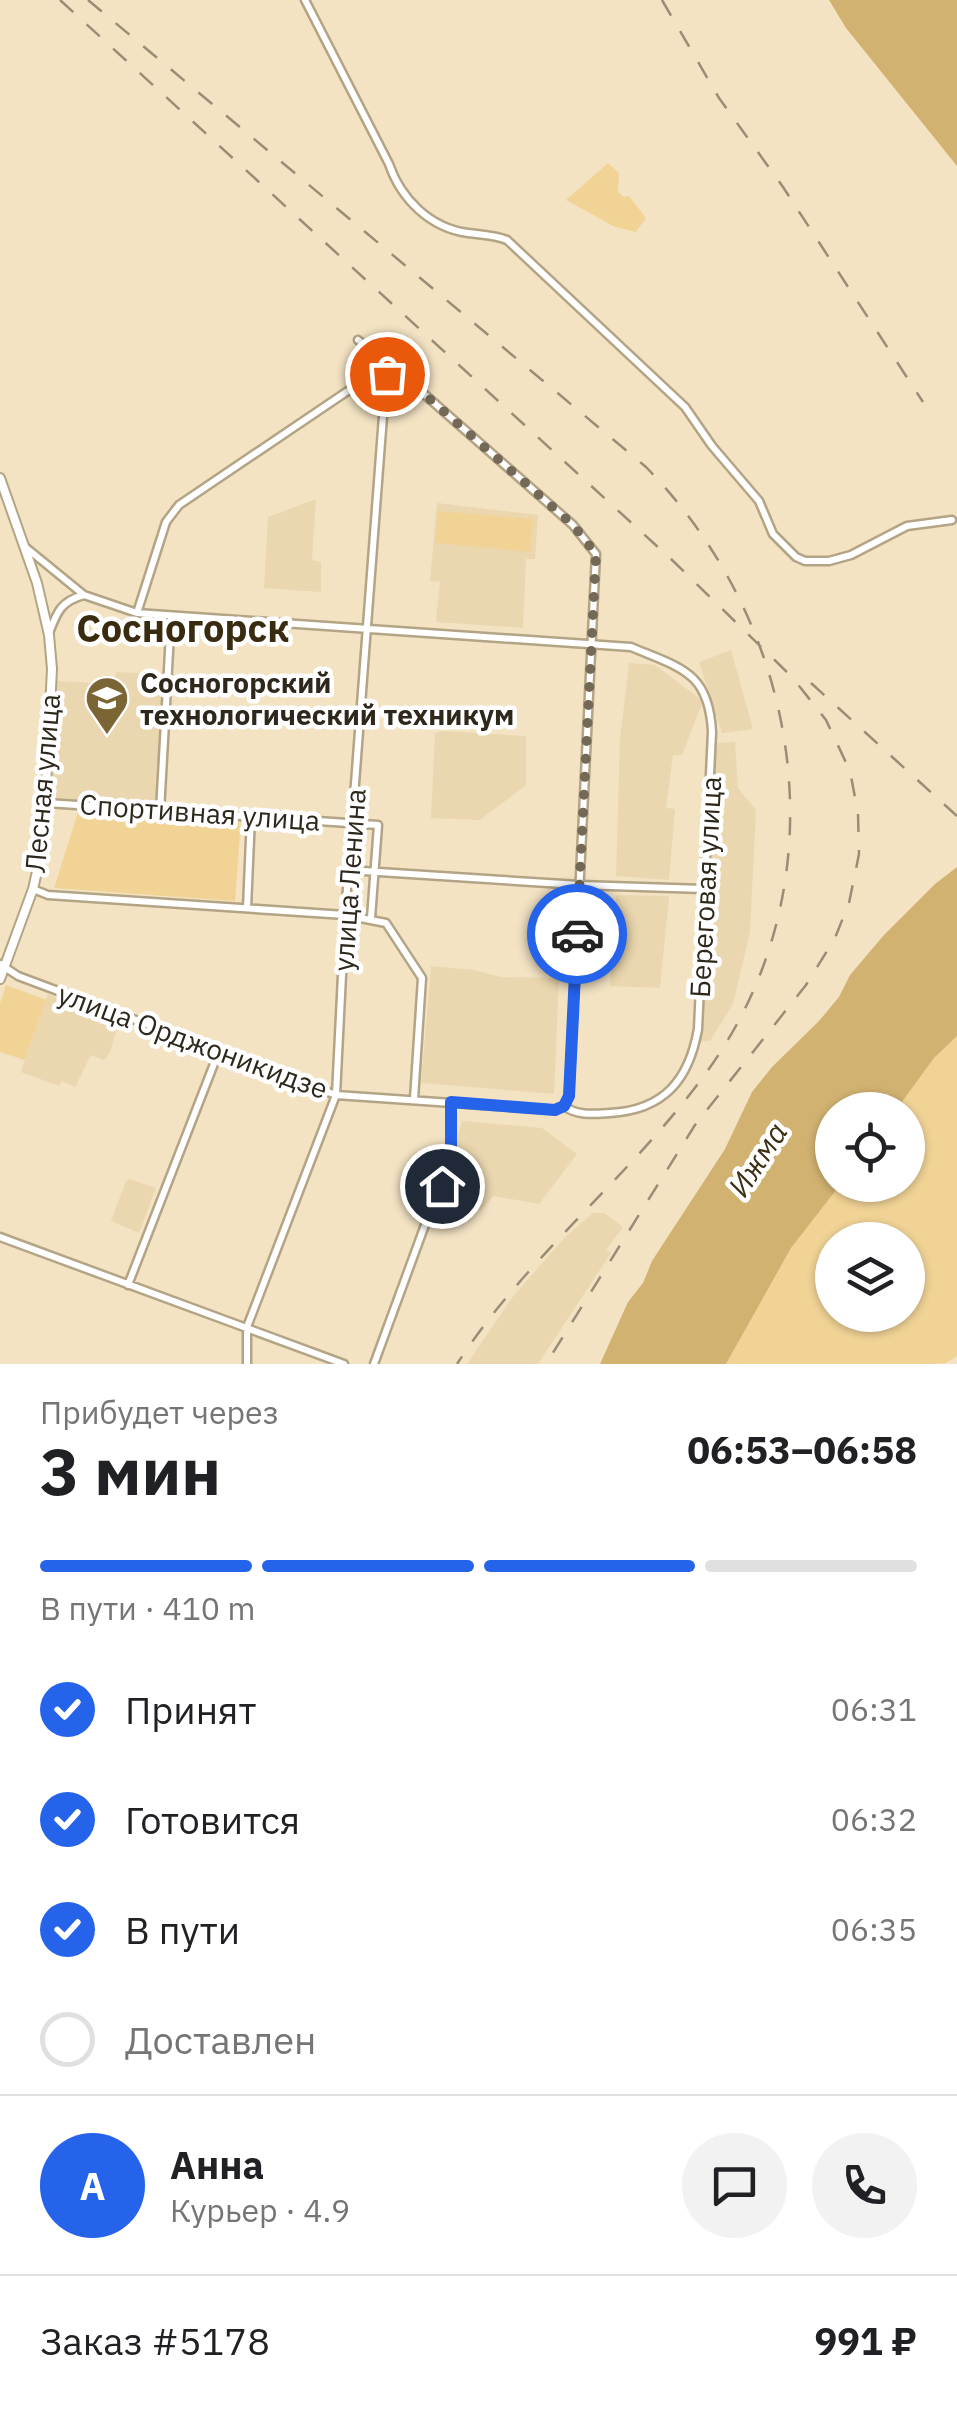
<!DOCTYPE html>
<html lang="ru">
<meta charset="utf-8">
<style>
:root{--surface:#fff;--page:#f2f2f2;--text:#202124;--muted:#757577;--line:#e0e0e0;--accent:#2563eb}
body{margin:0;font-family:"IBM Plex Sans",sans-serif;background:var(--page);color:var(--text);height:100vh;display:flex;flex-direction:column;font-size:38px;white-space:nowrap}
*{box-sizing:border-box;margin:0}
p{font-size:32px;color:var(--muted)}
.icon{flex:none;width:55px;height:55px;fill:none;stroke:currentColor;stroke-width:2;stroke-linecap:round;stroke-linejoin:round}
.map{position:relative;height:1364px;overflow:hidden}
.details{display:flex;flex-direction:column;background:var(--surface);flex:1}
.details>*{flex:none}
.fabs{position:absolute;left:815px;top:1092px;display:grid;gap:20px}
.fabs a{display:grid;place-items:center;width:110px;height:110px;border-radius:50%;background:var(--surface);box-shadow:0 2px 8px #0004;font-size:50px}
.pin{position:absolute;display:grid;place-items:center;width:85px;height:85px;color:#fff;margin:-42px;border:5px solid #fff;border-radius:50%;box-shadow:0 2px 10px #0007}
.courier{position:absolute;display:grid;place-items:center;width:100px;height:100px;margin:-50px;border:8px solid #2563eb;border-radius:50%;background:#fff;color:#222;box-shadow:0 2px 12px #0007}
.overview em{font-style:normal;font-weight:700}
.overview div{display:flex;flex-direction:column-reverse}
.overview{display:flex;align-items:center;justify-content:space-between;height:170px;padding:0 40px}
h1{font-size:65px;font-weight:700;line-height:75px}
.bar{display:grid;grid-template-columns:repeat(4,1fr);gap:15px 10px;align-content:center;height:120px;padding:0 40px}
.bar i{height:12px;border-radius:8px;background:var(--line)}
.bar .current{background:var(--accent)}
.bar p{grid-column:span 4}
.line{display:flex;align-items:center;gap:25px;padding:0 40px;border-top:2px solid var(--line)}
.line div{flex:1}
.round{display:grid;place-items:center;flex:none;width:105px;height:105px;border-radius:52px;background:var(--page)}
ol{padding:0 40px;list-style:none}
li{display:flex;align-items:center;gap:30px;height:110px}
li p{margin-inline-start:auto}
li .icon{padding:10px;border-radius:50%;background:var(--accent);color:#fff;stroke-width:4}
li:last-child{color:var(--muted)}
li i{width:55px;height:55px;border:5px solid var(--line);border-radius:50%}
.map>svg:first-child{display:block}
.built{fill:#ead7af}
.green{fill:#f1d396;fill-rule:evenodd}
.water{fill:#d1b271}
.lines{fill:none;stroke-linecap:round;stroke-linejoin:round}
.street-casing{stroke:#b3a485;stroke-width:11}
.secondary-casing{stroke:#b3a485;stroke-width:12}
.street{stroke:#fff;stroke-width:6}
.secondary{stroke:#fff;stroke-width:8}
.rail{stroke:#998d76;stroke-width:2.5;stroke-dasharray:18 18;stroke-linecap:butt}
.done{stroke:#736956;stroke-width:10;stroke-dasharray:0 18}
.route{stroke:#2563eb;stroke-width:12}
.labels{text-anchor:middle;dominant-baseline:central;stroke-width:9;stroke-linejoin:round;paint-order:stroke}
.poi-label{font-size:28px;font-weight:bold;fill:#2e281c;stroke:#fff;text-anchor:start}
.street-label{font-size:28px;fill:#2e281c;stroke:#fff}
.water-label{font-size:30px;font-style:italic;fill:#3e3013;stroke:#fff}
.district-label{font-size:38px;font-weight:bold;fill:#382b0f;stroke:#fff}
</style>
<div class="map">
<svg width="957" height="1364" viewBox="0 0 957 1364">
<rect width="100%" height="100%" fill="#f3e3c3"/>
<path class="built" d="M 316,499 L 312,560 L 321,562 L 321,592 L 264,588 L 268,517 Z
M 437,503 L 538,515 L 535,559 L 526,559 L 523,628 L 436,622 L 440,582 L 430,581 Z
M 731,650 L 753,729 L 722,733 L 699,662 Z
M 629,663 L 655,665 L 703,701 L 682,755 L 673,755 L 666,808 L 675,809 L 669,880 L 616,876 L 620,739 Z
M 116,672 L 165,674 L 157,799 L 147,806 L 57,799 L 51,788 L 57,681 L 113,684 Z
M 443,731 L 526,736 L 526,785 L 480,820 L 431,818 L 435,733 Z
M 735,742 L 738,788 L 756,810 L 750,932 L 733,1004 L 710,1041 L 700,1041 L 716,743 Z
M 616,895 L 669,896 L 660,988 L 610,986 Z
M 431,966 L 474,970 L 500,977 L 559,978 L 554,1094 L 421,1083 Z
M 48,994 L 119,1022 L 110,1052 L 104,1060 L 91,1055 L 75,1087 L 62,1081 L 59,1086 L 21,1072 Z
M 462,1121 L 542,1128 L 577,1154 L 539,1204 L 493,1196 L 481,1211 L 442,1197 Z
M 130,1179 L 156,1188 L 139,1233 L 111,1221 L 126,1181 Z
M 593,1213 L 604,1213 L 623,1227 L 606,1250 L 611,1253 L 538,1364 L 467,1364 L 514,1295 L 566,1236 Z"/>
<path class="green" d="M 608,163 L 619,173 L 618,192 L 624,197 L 629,196 L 646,218 L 636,232 L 615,227 L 566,200 Z
M 438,511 L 533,519 L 530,552 L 435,543 Z
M 78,812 L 241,820 L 235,901 L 54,888 Z
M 6,985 L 46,1000 L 25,1060 L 0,1052 L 0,1003 Z
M 957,1036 L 957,1356 L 946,1363 L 931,1364 L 726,1364 L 791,1248 L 840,1185 L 908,1185 L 908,1110 L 896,1110 L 934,1058 ZM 832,1240 L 908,1240 L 908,1315 L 832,1315 Z"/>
<path class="water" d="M 829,0 L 957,0 L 957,166 L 846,28 Z
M 957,867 L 957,1036 L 934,1058 L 896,1110 L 832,1110 L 832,1185 L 840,1185 L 791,1248 L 726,1364 L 600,1364 L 628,1302 L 643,1283 L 652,1261 L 725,1149 L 752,1092 L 772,1067 L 819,1021 L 839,997 L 850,975 L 884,935 L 935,884 Z"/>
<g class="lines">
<g class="street-casing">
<path id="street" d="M 305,0 L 389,164 C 401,199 430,228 468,233 C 482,235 494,235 507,240 L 685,407 L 712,446 L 759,501 L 773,534 L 796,557 L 805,561 L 829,561 L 851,555 L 907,526 L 952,520
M 358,340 L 399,372 L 573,525 L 596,554 L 569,1096 L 564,1106
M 24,546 L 84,595 L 137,613 L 631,647 C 681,668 709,672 712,732 L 698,1029 C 689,1080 664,1110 610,1113 C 594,1114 577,1116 564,1106
M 137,613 L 166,522 L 179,505 L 364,380 L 383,381
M 49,633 C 57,612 61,601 84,595
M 47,803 L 378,825 L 371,918
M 160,811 L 171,616
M 348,870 L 579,885 L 704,889
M 33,889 L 48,895 L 345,915 L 386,923 L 422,978 L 414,1099
M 247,908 L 251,816
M 0,964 L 18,976 L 336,1095 L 555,1110 L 564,1106
M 0,1237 L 344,1364
M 128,1285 L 219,1051
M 247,1364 L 247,1327 L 336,1095 L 345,915 L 384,403 L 383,381
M 374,1364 L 451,1154 L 451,1102"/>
</g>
<g class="secondary-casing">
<path id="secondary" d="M 0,478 L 37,583 L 49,635 L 52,669 L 43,845 L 33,889 L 0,979"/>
</g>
<use href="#street" class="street"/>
<use href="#secondary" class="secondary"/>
<path class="rail" d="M 60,0 L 671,559 L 792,677 L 826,720 L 850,771 L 858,813 L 859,854 L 849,903 L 835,938 L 806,985 L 695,1125 L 546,1364
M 88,0 L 646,467 C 806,631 844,888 703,1077 C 628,1179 527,1256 457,1364
M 662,0 L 719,98 L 783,187 L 923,402
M 811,683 L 957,816"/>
</g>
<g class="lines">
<path class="done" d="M 387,374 L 399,372 L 573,525 L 596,554 L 577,934"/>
<path class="route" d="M 442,1186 L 451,1154 L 451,1102 L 555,1110 L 564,1106 L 569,1096 L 577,934"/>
</g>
<defs>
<g id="university-pin" transform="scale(2.25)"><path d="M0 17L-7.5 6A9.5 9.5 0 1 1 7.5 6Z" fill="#7b6535" stroke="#fff"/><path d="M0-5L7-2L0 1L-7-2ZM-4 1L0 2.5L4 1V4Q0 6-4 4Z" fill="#fff"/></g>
</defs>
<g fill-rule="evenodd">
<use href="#university-pin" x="107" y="698"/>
</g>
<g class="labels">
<g class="poi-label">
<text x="140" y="682">Сосногорский<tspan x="140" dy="32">технологический техникум</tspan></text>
</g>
<g class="street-label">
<text transform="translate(42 783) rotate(-85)">Лесная улица</text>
<text transform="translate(200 812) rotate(4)">Спортивная улица</text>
<text transform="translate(349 880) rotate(-86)">улица Ленина</text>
<text transform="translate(705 887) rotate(-87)">Береговая улица</text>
<text transform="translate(193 1041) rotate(20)">улица Орджоникидзе</text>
</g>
<g class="water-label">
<text transform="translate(757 1159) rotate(-57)">Ижма</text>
</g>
<g class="district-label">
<text x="183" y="627">Сосногорск</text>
</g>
</g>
</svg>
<div class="fabs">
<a><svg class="icon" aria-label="locate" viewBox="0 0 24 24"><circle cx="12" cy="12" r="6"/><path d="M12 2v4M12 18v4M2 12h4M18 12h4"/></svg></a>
<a><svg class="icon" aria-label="layers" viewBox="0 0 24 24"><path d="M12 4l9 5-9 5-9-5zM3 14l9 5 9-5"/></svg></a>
</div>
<div class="pin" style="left:387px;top:374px;background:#ea580c"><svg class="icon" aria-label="bag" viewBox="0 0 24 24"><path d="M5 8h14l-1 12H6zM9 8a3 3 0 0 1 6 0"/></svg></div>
<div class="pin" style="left:442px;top:1186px;background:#1f2937"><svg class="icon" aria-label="home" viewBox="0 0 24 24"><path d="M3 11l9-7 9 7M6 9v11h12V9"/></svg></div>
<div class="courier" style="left:577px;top:934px"><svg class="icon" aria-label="car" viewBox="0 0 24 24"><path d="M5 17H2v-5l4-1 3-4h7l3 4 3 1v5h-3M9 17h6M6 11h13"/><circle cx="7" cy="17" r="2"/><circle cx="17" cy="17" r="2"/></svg></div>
</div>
<section class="details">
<div class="overview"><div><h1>3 мин</h1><p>Прибудет через</p></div><em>06:53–06:58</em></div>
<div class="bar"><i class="current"></i><i class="current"></i><i class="current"></i><i></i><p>В пути · 410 m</p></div>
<ol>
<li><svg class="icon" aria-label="check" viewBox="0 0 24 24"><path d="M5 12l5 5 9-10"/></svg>Принят<p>06:31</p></li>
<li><svg class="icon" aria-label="check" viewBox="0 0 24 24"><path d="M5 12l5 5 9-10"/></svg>Готовится<p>06:32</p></li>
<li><svg class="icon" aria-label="check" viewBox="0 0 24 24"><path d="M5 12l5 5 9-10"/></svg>В пути<p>06:35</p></li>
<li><i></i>Доставлен</li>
</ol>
<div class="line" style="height:180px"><b class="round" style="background:var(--accent);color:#fff">А</b><div><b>Анна</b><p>Курьер · 4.9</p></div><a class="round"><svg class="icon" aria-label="chat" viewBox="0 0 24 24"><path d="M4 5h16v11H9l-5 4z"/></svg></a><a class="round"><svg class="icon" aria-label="phone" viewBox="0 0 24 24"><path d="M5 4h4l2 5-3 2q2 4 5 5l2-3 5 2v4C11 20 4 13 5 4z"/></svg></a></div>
<div class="line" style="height:130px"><div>Заказ #5178</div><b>991 ₽</b></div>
</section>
